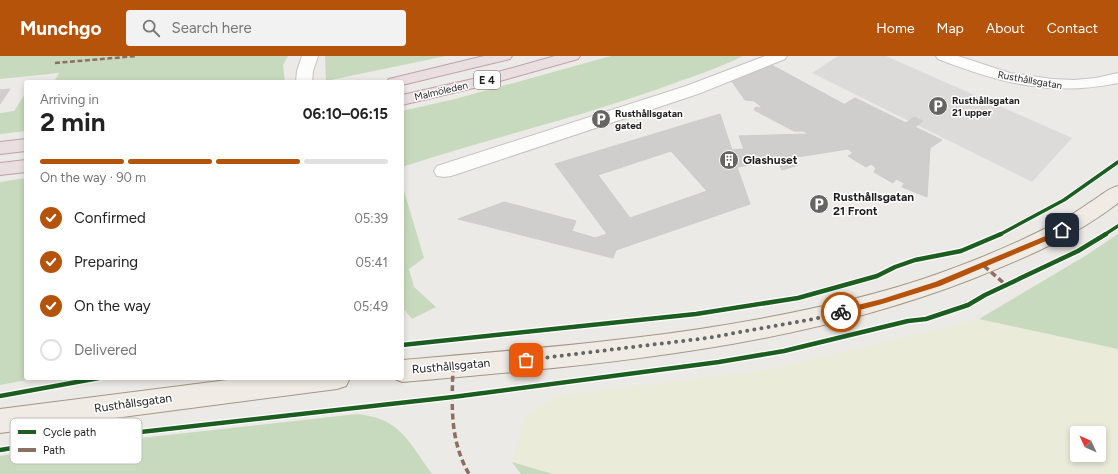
<!DOCTYPE html>
<meta charset="utf-8">
<style>
:root{--surface:#fff;--page:#f2f2f2;--text:#222;--muted:#767676;--line:#e0e0e0;--accent:#b45309}
body{margin:0;font-family:Figtree,sans-serif;background:var(--page);color:var(--text);height:100vh;display:flex;flex-direction:column;font-size:15px;white-space:nowrap}
*{box-sizing:border-box;margin:0}
p{font-size:13px;color:var(--muted)}
.icon{flex:none;width:22px;height:22px;fill:none;stroke:currentColor;stroke-width:2;stroke-linecap:round;stroke-linejoin:round}
.map{position:relative;flex:1;overflow:hidden}
.side{position:absolute;left:24px;top:24px;width:380px;height:300px;display:flex;flex-direction:column;background:var(--surface);border-radius:4px;box-shadow:0 2px 6px #0003}
.side>*{flex:none}
.needle{width:26px;rotate:314deg}
.buttons{position:absolute;left:1070px;top:370px;display:grid;gap:8px}
.buttons a{display:grid;place-items:center;width:36px;height:36px;border-radius:4px;background:var(--surface);box-shadow:0 2px 6px #0003;font-size:20px}
.pin{position:absolute;display:grid;place-items:center;width:34px;height:34px;color:#fff;margin:-17px;border-radius:8px;box-shadow:0 2px 6px #0006}
.courier{position:absolute;display:grid;place-items:center;width:40px;height:40px;margin:-20px;border:3px solid #b45309;border-radius:50%;background:#fff;color:#222;box-shadow:0 1px 5px #0007}
.headline em{font-style:normal;font-weight:700}
.headline div{display:flex;flex-direction:column-reverse}
.headline{display:flex;align-items:center;justify-content:space-between;height:68px;padding:0 16px}
h1{font-size:26px;font-weight:700;line-height:30px}
.bar{display:grid;grid-template-columns:repeat(4,1fr);gap:6px 4px;align-content:center;height:48px;padding:0 16px}
.bar i{height:5px;border-radius:3px;background:var(--line)}
.bar .current{background:var(--accent)}
.bar p{grid-column:span 4}
ol{padding:0 16px;list-style:none}
li{display:flex;align-items:center;gap:12px;height:44px}
li p{margin-inline-start:auto}
li .icon{padding:4px;border-radius:50%;background:var(--accent);color:#fff;stroke-width:4}
li:last-child{color:var(--muted)}
li i{width:22px;height:22px;border:2px solid var(--line);border-radius:50%}
header{display:flex;align-items:center;gap:24px;box-sizing:border-box;height:56px;padding:0 20px;background:var(--accent);color:#fff}
header strong{font-size:19px}
nav{display:flex;gap:22px;margin-inline-start:auto;font-size:14px}
.search{width:280px;height:36px;background:var(--page);display:flex;align-items:center;gap:10px;box-sizing:border-box;padding:0 14px;border-radius:4px;color:var(--muted);font-size:15px}
.map>svg:first-child{display:block}
.farmland{fill:#ebebda;fill-rule:evenodd}
.forest{fill:#c8dabd}
.parking{fill:#dcdbda}
.building{fill:#d0cecc;stroke:#cfccc8;fill-rule:evenodd}
.lines{fill:none;stroke-linecap:round;stroke-linejoin:round}
.minor-casing{stroke:#c5c4c2;stroke-width:2}
.major-casing{stroke:#a19784;stroke-width:2}
.highway-casing{stroke:#c09fa9;stroke-width:2}
.minor{fill:#fcfcfb;fill-rule:evenodd}
.major{fill:#f0ebe4;fill-rule:evenodd}
.highway{fill:#e9dfe0;fill-rule:evenodd}
.quiet-far1{stroke:#8d6e63;stroke-width:2.5;stroke-dasharray:5 2.5;stroke-linecap:butt}
.quiet{stroke:#8d6e63;stroke-width:3.5;stroke-dasharray:6 3.5;stroke-linecap:butt}
.cycleway-far1-casing{stroke:#fff;stroke-width:5.5}
.cycleway-casing{stroke:#fff;stroke-width:7}
.cycleway-far1{stroke:#1b5e20;stroke-width:3.5}
.cycleway{stroke:#1b5e20;stroke-width:4.5}
.route{fill:#b45309}
.done{stroke:#666564;stroke-width:4;stroke-dasharray:0 7.2}
.labels{text-anchor:middle;dominant-baseline:central;stroke-width:3;stroke-linejoin:round;paint-order:stroke}
.far-street-label{font-size:10px;fill:#1e1e1e;stroke:#fff}
.far-poi-label{font-size:10px;font-weight:bold;fill:#1e1e1e;stroke:#fff;text-anchor:start}
.shield{fill:#fff;stroke:#626262;stroke-width:1}
.shield-label{font-size:11px;font-weight:bold;fill:#1e1e1e}
.poi-label{font-size:12px;font-weight:bold;fill:#1e1e1e;stroke:#fff;text-anchor:start}
.street-label{font-size:12px;fill:#1e1e1e;stroke:#fff}
.key{fill:#fff;stroke:#bcbcbc;stroke-width:1}
.key-label{font-size:11px;fill:#1e1e1e}
</style>
<header>
<strong>Munchgo</strong>
<div class="search"><svg class="icon" aria-label="search" viewBox="0 0 24 24"><circle cx="10" cy="10" r="6"/><path d="M15 15l6 6"/></svg>Search here</div>
<nav><a>Home</a><a>Map</a><a>About</a><a>Contact</a></nav>
</header>
<div class="map">
<svg width="1118" height="418" viewBox="0 0 1118 418">
<rect width="100%" height="100%" fill="#eceae6"/>
<path class="farmland" d="M 979,263 L 1118,293 L 1118,418 L 553,418 L 512,406 L 524,360 L 560,339 L 767,314 ZM 1077,377 L 1099,377 L 1099,399 L 1077,399 Z"/>
<path class="forest" d="M 0,0 L 288,0 L 283,9 L 285,26 L 54,26 L 59,17 L 0,23 Z
M 325,0 L 446,0 L 326,25 Z
M 611,0 L 743,0 C 717,13 688,22 661,32 C 576,62 488,83 402,111 L 402,55 L 455,43 Z
M 25,38 L 26,75 L 0,78 L 0,57 L 14,55 Z
M 26,122 L 26,322 L 38,322 L 0,329 L 0,126 Z
M 402,128 L 424,202 L 409,213 L 414,231 L 436,251 L 412,263 L 402,251 Z
M 1118,178 L 1118,293 L 979,263 L 1085,200 Z
M 357,358 C 400,362 409,386 432,418 L 0,418 L 0,400 L 41,393 Z
M 512,406 L 553,418 L 521,418 Z"/>
<path class="parking" d="M 838,0 L 886,0 L 1072,82 L 1032,126 L 812,17 Z"/>
<path class="building" d="M 766,6 L 851,52 L 845,48 L 855,42 L 906,67 L 914,61 L 923,65 L 915,71 L 942,84 L 930,92 L 927,141 L 902,131 L 904,127 L 896,123 L 893,127 L 874,116 L 876,112 L 871,108 L 866,111 L 848,100 L 853,97 L 848,93 L 791,102 L 791,103 L 795,103 L 798,109 L 782,114 L 778,106 L 782,105 L 782,104 L 737,111 L 750,148 L 616,194 L 613,202 L 458,163 L 504,146 L 576,165 L 572,175 L 595,182 L 607,178 L 555,108 L 720,58 L 732,94 L 744,93 L 739,80 L 808,78 L 804,75 L 794,75 L 754,54 L 756,51 L 763,52 L 754,45 L 745,44 L 726,17 ZM 671,95 L 707,135 L 630,162 L 598,119 Z
M 10,33 L 0,48 L 0,34 Z"/>
<g class="lines">
<g class="minor-casing">
<path id="minor" d="M 302,0 L 318,0 L 313,15 L 312,26 L 296,26 L 297,15 Z
M 765,0 L 787,0 L 785,3 L 698,38 L 451,120 L 444,121 L 437,120 L 434,115 L 437,110 L 686,30 Z
M 936,0 L 958,0 L 1010,17 L 1052,23 L 1074,24 L 1096,22 L 1118,17 L 1118,27 C 1052,41 1000,27 938,3 Z"/>
</g>
<g class="major-casing">
<path id="major" d="M 1118,130 L 1118,147 C 1074,181 1023,203 972,223 C 790,294 595,309 402,326 L 393,322 L 402,322 L 402,304 C 540,292 679,282 814,252 C 851,244 887,235 923,223 C 967,208 1012,190 1054,168 C 1066,162 1078,155 1089,147 C 1099,141 1107,133 1118,130 Z
M 243,322 L 350,322 L 346,330 L 337,333 L 0,377 L 0,353 Z"/>
</g>
<g class="highway-casing">
<path id="highway" d="M 484,0 L 512,0 L 510,3 L 402,29 L 402,26 L 387,26 L 389,23 Z
M 555,0 L 580,0 L 578,3 L 482,30 L 402,49 L 402,39 L 473,23 Z
M 26,83 L 26,95 L 0,98 L 0,86 Z
M 26,104 L 26,116 L 0,119 L 0,107 Z"/>
</g>
<use href="#minor" class="minor"/>
<use href="#major" class="major"/>
<use href="#highway" class="highway"/>
<path class="quiet-far1" d="M 55,7 L 137,0"/>
<path class="quiet" d="M 984,210 L 1006,229
M 453,310 C 452,349 449,383 469,418"/>
<g class="cycleway-far1-casing">
<path id="cycleway-far1" d="M 999,179 L 1064,144 L 1118,106
M 1104,179 L 1118,170"/>
</g>
<g class="cycleway-casing">
<path id="cycleway" d="M 402,289 L 696,258 L 798,242 L 877,220 L 895,211 L 915,204 L 961,195 L 1001,178
M 0,340 L 99,322
M 0,394 L 43,387 L 453,341 L 719,306 L 784,295 L 908,265 L 926,263 L 968,249 L 985,239 L 1078,195 L 1106,178"/>
</g>
<use href="#cycleway-far1" class="cycleway-far1"/>
<use href="#cycleway" class="cycleway"/>
</g>
<path class="route" d="M 1062,171 L 1064,172 L 1064,175 L 1053,182 L 940,230 L 882,248 L 841,259 L 838,256 L 841,253 L 882,243 L 935,226 L 1048,179 Z"/>
<g class="lines">
<path class="done" d="M 526,304 L 707,282 L 814,263 L 841,256"/>
</g>
<defs>
<g id="parking-disc" transform="scale(1)"><circle r="9.5" fill="#666564" stroke="#fff"/><path d="M-3.5-5.5H1a3.5 3.5 0 0 1 0 7H-1V5.5H-3.5ZM-1-3.4V-.6H.8a1.4 1.4 0 0 0 0-2.8Z" fill="#fff"/></g>
<g id="building-disc" transform="scale(1)"><circle r="9.5" fill="#666564" stroke="#fff"/><path d="M-4-6H4V6H1V3H-1V6H-4ZM-2.5-4.3h1.7v1.8h-1.7ZM.8-4.3h1.7v1.8H.8ZM-2.5-1h1.7V.8h-1.7ZM.8-1h1.7V.8H.8Z" fill="#fff"/></g>
</defs>
<g fill-rule="evenodd">
<use href="#parking-disc" x="938" y="50"/>
<use href="#parking-disc" x="601" y="63"/>
<use href="#building-disc" x="729" y="104"/>
<use href="#parking-disc" x="819" y="148"/>
</g>
<g class="labels">
<g class="far-street-label">
<text transform="translate(1030 24) rotate(10)">Rusthållsgatan</text>
<text transform="translate(441 35) rotate(-13)">Malmöleden</text>
</g>
<g class="far-poi-label">
<text x="952" y="44">Rusthållsgatan<tspan x="952" dy="12">21 upper</tspan></text>
<text x="615" y="57">Rusthållsgatan<tspan x="615" dy="12">gated</tspan></text>
</g>
<rect class="shield" x="474" y="15" width="26" height="18" rx="3"/>
<g class="shield-label">
<text x="487" y="24">E 4</text>
</g>
<g class="poi-label">
<text x="743" y="104">Glashuset</text>
<text x="833" y="141">Rusthållsgatan<tspan x="833" dy="14">21 Front</tspan></text>
</g>
<g class="street-label">
<text transform="translate(451 310) rotate(-5)">Rusthållsgatan</text>
<text transform="translate(133 347) rotate(-8)">Rusthållsgatan</text>
</g>
</g>
<rect x="10" y="362" width="132" height="46" rx="6" class="key"/>
<rect x="18" y="374" width="18" height="4" fill="#1b5e20"/>
<rect x="18" y="392" width="18" height="4" fill="#8d6e63"/>
<g class="key-label">
<text x="43" y="380">Cycle path</text>
<text x="43" y="398">Path</text>
</g>
</svg>
<div class="buttons">
<a><svg class="needle" viewBox="-14 -14 28 28"><path d="M0-13l5 13h-10z" fill="#e53935"/><path d="M0 13l5-13h-10z" fill="#767676"/></svg></a>
</div>
<div class="pin" style="left:526px;top:304px;background:#ea580c"><svg class="icon" aria-label="bag" viewBox="0 0 24 24"><path d="M5 8h14l-1 12H6zM9 8a3 3 0 0 1 6 0"/></svg></div>
<div class="pin" style="left:1062px;top:174px;background:#1f2937"><svg class="icon" aria-label="home" viewBox="0 0 24 24"><path d="M3 11l9-7 9 7M6 9v11h12V9"/></svg></div>
<div class="courier" style="left:841px;top:256px"><svg class="icon" aria-label="bike" viewBox="0 0 24 24"><circle cx="6" cy="16" r="4"/><circle cx="18" cy="16" r="4"/><path d="M6 16l4-8h5l3 8M10 8l3 8H6M13 5h3"/></svg></div>
<section class="side">
<div class="headline"><div><h1>2 min</h1><p>Arriving in</p></div><em>06:10–06:15</em></div>
<div class="bar"><i class="current"></i><i class="current"></i><i class="current"></i><i></i><p>On the way · 90 m</p></div>
<ol>
<li><svg class="icon" aria-label="check" viewBox="0 0 24 24"><path d="M5 12l5 5 9-10"/></svg>Confirmed<p>05:39</p></li>
<li><svg class="icon" aria-label="check" viewBox="0 0 24 24"><path d="M5 12l5 5 9-10"/></svg>Preparing<p>05:41</p></li>
<li><svg class="icon" aria-label="check" viewBox="0 0 24 24"><path d="M5 12l5 5 9-10"/></svg>On the way<p>05:49</p></li>
<li><i></i>Delivered</li>
</ol>
</section>
</div>
